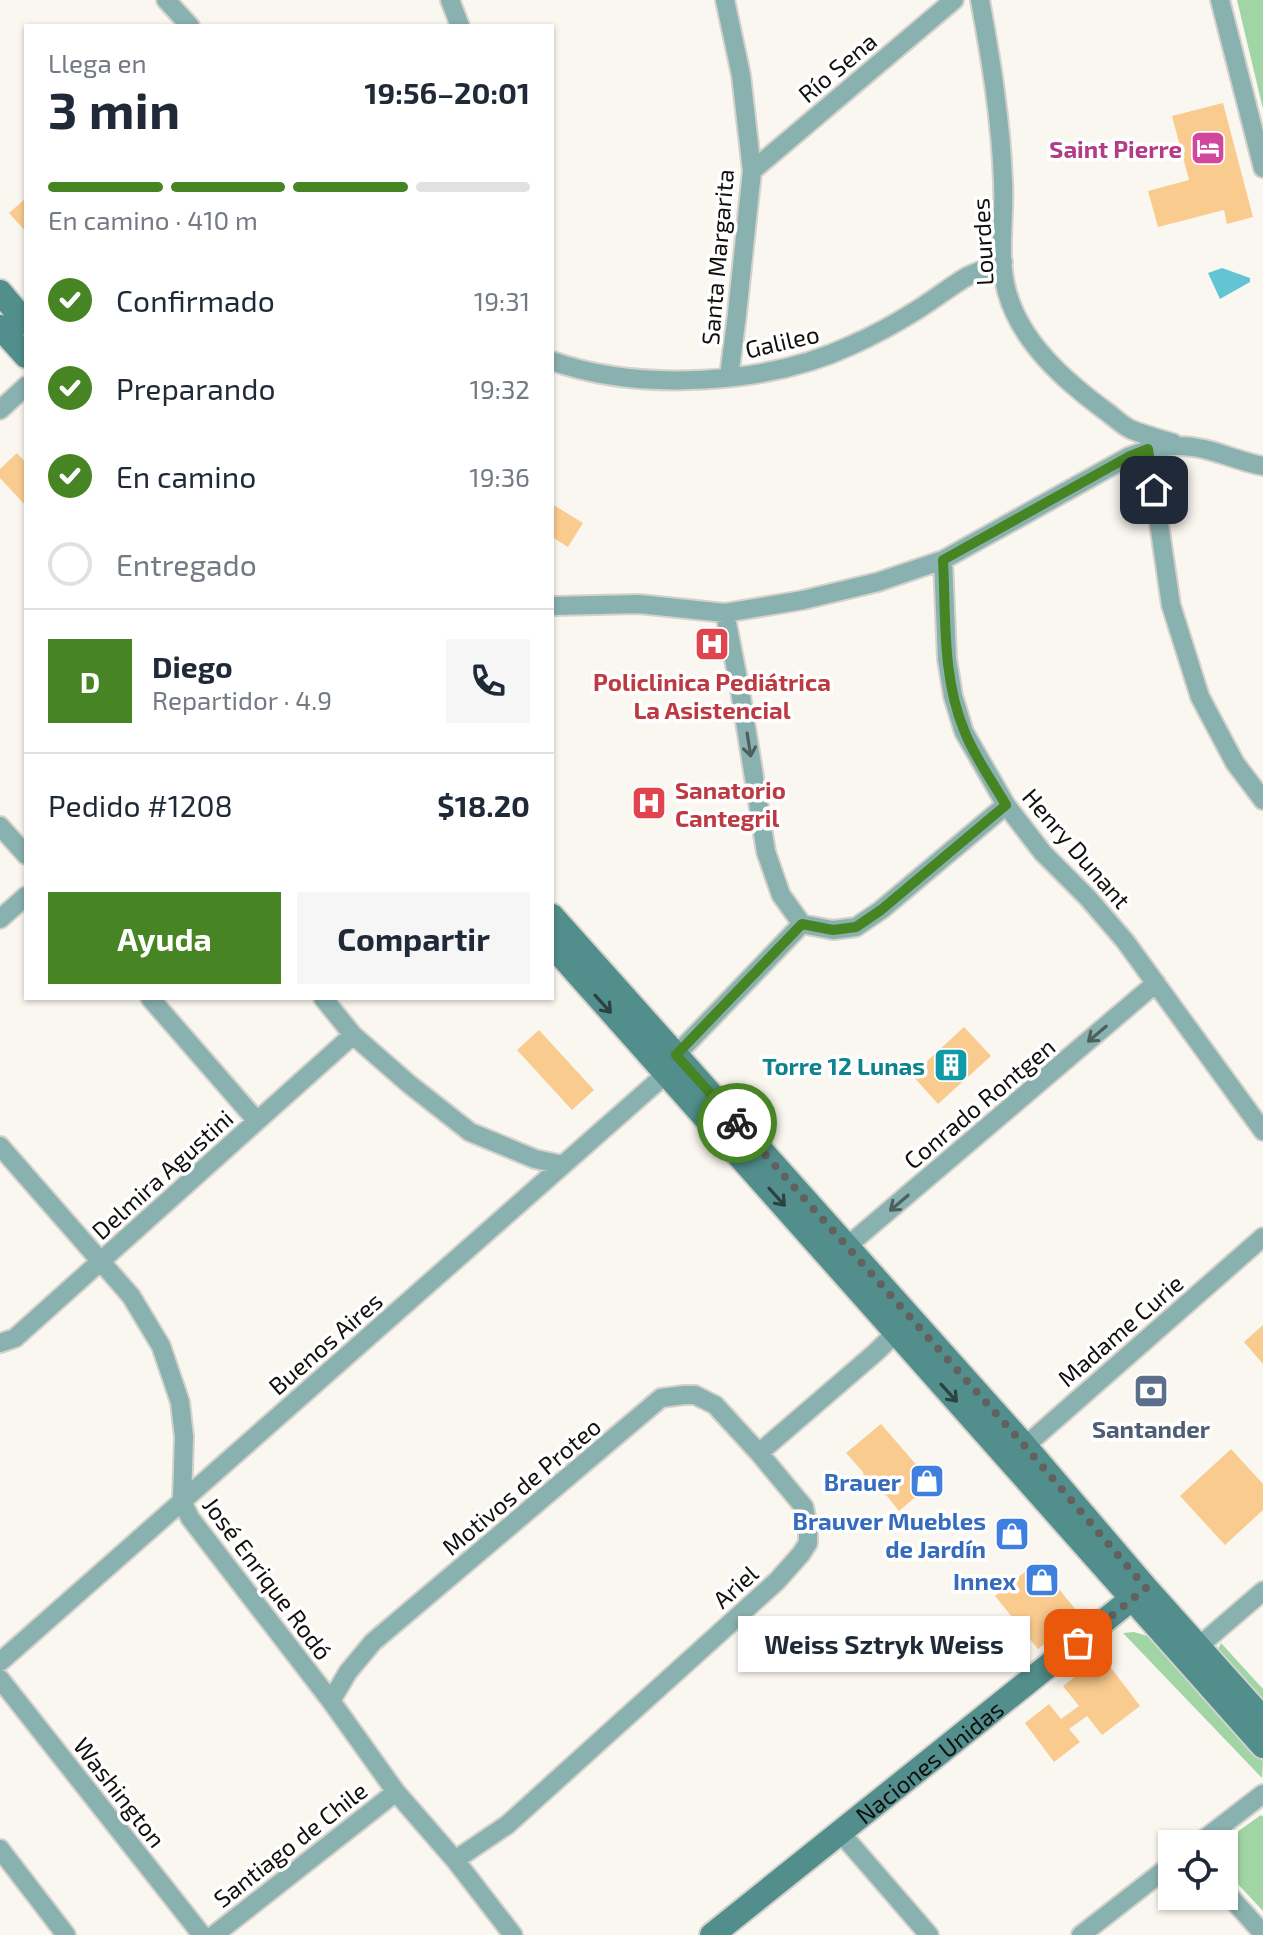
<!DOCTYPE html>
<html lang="es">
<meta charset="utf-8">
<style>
:root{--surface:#fff;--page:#f6f6f7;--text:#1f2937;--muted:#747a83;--line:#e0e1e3;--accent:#478423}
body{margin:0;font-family:"Exo 2",sans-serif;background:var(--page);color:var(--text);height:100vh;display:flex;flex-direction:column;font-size:30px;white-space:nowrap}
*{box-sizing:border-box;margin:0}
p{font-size:26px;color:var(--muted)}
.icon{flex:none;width:44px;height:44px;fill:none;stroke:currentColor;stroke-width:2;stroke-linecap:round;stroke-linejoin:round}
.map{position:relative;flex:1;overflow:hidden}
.details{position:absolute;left:24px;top:24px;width:530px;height:976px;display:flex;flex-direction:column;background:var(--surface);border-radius:0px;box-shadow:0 2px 6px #0004}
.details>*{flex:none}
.fabs{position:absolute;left:1158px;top:1830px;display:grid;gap:16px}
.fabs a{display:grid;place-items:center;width:80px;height:80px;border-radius:0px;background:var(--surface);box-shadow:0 2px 6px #0004;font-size:40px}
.pin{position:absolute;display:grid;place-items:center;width:68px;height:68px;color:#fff;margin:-34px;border-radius:16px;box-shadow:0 4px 12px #0006}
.courier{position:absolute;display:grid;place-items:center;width:80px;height:80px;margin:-40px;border:6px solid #478423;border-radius:50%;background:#fff;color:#222;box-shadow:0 2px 10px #0007}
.bubble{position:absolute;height:56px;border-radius:0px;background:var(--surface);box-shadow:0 2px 6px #0004;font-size:26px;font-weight:700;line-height:56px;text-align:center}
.overview em{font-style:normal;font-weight:700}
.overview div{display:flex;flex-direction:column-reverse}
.overview{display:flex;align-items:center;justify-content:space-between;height:136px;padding:0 24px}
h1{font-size:52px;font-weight:700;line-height:60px}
.bar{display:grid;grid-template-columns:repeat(4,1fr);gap:12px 8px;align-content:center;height:96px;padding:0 24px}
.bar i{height:10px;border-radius:6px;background:var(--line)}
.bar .active{background:var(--accent)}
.bar p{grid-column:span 4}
.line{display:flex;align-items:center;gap:20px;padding:0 24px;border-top:2px solid var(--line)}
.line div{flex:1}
.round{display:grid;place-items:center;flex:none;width:84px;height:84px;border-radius:0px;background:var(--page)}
ol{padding:0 24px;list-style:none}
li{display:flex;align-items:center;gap:24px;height:88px}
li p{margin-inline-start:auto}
li .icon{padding:8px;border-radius:50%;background:var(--accent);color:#fff;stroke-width:4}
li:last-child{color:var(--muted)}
li i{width:44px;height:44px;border:4px solid var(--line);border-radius:50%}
.action{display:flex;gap:16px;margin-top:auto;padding:16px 24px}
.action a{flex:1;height:92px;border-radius:0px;background:var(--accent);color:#fff;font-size:32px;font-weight:700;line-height:92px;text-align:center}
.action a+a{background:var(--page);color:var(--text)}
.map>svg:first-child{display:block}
.green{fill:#a1d5a5}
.water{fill:#63c5d3}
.building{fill:#facb8e}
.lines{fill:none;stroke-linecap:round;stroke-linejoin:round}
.street-casing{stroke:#d4d2cb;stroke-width:22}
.secondary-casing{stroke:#d4d2cb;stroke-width:28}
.street{stroke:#89b1af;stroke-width:18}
.secondary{stroke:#518e8c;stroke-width:24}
.oneway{stroke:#4d605e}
.oneway2{stroke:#2b4240}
.done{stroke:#62615d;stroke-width:8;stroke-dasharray:0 14.4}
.route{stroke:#478423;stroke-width:10}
.labels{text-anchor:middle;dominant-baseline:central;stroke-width:7;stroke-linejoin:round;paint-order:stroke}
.street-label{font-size:24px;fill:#11100e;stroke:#fff}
.hotel-label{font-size:24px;font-weight:bold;fill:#b23c85;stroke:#fff;text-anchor:end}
.health-label{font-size:24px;font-weight:bold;fill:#be3a42;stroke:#fff}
.culture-label{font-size:24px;font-weight:bold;fill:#0d838f;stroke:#fff;text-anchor:end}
.service-label{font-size:24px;font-weight:bold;fill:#4e5e75;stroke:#fff}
.shop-label{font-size:24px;font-weight:bold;fill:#366cbe;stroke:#fff;text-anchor:end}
</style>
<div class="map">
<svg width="1263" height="1935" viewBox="0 0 1263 1935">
<rect width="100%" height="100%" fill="#f9f7ef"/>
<path class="green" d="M 1237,0 L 1263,0 L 1263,109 Z
M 1134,1632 L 1151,1637 L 1263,1761 L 1262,1778 L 1123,1633 Z
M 1221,1643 L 1263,1689 L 1263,1700 L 1220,1653 L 1218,1649 Z
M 1261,1815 L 1263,1817 L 1263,1911 L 1224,1869 L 1224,1844 L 1220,1844 Z"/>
<path class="water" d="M 1222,268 L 1250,278 L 1250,282 L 1220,299 L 1208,273 Z"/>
<path class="building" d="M 1223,103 L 1253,217 L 1227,224 L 1224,210 L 1158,227 L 1148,191 L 1189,180 L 1172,116 Z
M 26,198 L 26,232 L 9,213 Z
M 17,453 L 26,463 L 26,506 L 0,478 L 0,469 Z
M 552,504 L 583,523 L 568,547 L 552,537 Z
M 964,1027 L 991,1056 L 938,1104 L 912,1075 Z
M 539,1030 L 594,1090 L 572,1110 L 517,1050 Z
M 1263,1325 L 1263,1364 L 1244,1342 Z
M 881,1424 L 932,1483 L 899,1511 L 887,1496 L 869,1488 L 865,1481 L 863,1472 L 846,1453 Z
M 1231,1449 L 1263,1484 L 1263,1510 L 1225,1545 L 1180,1496 Z
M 1037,1562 L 1080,1615 L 1038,1649 L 995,1596 Z
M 1102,1656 L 1140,1706 L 1102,1735 L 1087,1716 L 1069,1729 L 1080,1742 L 1054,1762 L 1025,1723 L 1049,1704 L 1061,1719 L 1079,1706 L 1063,1686 Z"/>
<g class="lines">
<g class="street-casing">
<path id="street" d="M 166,0 L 190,26
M 450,0 L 460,26
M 725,0 L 741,75 L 752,171 L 737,314 L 729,377
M 980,0 C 991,60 1001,121 1003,182 C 1005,218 997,257 1007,292 C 1021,343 1066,382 1107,412 C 1115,418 1123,426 1132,430 C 1145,435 1159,439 1173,443
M 1220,0 L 1263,168
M 752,171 L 954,0
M 552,361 C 640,392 767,385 852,345 C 872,336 893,325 912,313 C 931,302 949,287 968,276 C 979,271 991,267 1003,262
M 0,410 L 26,386
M 1148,449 L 1171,605 L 1200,697 L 1235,763 L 1263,800
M 943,560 L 947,659 L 953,696 L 964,732 L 1006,805 L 1043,853 L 1088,898 L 1125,941 L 1263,1131
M 552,606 L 639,604 L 725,613 L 803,600 L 878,582 L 943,560 L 1128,457 C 1144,451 1160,446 1177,446 C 1206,445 1235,461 1263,466
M 725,613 L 740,690 L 766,852 L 781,895 L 802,924
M 0,826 L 26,855
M 0,919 L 26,896
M 802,924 L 833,930 L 856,927 L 881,910 L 1006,805
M 150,998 L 257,1121
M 323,998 L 353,1035 L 409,1084 L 470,1132 L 535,1159 L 563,1165
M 0,1146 L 131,1296 L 161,1346 L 180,1402 L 184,1437 L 182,1501 L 190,1518 L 331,1701 L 396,1792 L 455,1860 L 513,1935
M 838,1254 L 1156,983
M 0,1343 L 15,1338 L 353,1035
M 759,1453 L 875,1353 L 903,1326
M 1016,1454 L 1263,1237
M 1191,1653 L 1263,1591
M 0,1662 L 666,1074 L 676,1055 L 802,924
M 0,1679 L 202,1935
M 331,1701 L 348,1672 L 373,1642 L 661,1398 L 684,1395 L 695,1395 L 715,1405 L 759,1453 L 804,1507 L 808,1526 L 808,1543 L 801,1554 L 777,1581 L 507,1825 L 455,1860
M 840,1832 L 929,1935
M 1198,1844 L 1263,1794
M 0,1849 L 66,1935
M 1224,1890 L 1258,1928
M 214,1935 L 396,1792
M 1081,1935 L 1172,1864"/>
</g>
<g class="secondary-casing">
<g id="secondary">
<path d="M 0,292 L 26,323"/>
<path d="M 0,327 L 26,356"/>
<path d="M 552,916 L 1024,1445 L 1146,1588 L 1263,1719"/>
<path d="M 552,945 L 1263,1746"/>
<path id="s1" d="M 712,1935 L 1144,1589"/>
</g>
</g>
<use href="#street" class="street"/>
<use href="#secondary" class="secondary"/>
</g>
<defs><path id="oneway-shaft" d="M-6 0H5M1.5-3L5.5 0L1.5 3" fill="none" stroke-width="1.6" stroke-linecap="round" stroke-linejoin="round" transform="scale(2)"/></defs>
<g class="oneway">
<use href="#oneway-shaft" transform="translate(749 745) rotate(81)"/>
<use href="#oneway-shaft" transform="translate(1097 1034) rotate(140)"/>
<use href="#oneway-shaft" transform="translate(899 1203) rotate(140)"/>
</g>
<g class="oneway2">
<use href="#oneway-shaft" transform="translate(603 1004) rotate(48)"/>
<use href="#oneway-shaft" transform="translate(777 1197) rotate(48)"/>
<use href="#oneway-shaft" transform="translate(949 1393) rotate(48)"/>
</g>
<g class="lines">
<path class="done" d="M 737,1123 L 1024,1445 L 1146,1588 L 1078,1643"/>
<path class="route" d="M 737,1123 L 676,1055 L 802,924 L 833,930 L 856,927 L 881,910 L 1006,805 C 993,782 973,755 964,730 C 942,677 946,617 943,560 L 1128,457 L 1148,449 L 1154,490"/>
</g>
<defs>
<g id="hotel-square" transform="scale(1.8)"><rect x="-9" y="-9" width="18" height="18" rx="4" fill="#d1479c" stroke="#fff"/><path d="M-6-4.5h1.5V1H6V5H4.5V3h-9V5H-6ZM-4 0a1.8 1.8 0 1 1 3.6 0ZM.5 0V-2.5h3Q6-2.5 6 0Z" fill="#fff"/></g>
<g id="hospital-square" transform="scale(1.8)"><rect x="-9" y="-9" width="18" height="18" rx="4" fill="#e0444e" stroke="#fff"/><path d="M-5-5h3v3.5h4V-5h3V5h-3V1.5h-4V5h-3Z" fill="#fff"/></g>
<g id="building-square" transform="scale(1.8)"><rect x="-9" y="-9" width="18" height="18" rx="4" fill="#0f9aa8" stroke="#fff"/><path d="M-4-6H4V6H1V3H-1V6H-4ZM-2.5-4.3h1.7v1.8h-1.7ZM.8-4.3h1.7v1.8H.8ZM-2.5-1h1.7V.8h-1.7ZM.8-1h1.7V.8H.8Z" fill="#fff"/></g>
<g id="bank-square" transform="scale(1.8)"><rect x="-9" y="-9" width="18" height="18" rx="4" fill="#5c6f8a" stroke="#fff"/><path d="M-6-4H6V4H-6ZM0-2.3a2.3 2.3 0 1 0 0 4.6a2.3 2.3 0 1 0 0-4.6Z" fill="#fff"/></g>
<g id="shop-square" transform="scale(1.8)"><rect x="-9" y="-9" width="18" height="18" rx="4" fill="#3f7fe0" stroke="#fff"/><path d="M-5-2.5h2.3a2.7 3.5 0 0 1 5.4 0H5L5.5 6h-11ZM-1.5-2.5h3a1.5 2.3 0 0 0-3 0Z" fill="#fff"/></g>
</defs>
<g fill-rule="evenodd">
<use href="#hotel-square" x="1208" y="148"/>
<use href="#hospital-square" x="712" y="644"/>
<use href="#hospital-square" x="649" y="803"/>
<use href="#building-square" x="951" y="1065"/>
<use href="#bank-square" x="1151" y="1391"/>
<use href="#shop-square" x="927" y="1481"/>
<use href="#shop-square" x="1012" y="1534"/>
<use href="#shop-square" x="1042" y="1580"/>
</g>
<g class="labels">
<g class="street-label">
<text transform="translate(837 67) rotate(-40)">Río Sena</text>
<text transform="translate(982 242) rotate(-93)">Lourdes</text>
<text transform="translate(717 257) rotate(-85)">Santa Margarita</text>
<text transform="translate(782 341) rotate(-13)">Galileo</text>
<text transform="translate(1077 848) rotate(49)">Henry Dunant</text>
<text transform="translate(979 1103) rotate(-40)">Conrado Rontgen</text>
<text transform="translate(162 1174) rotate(-42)">Delmira Agustini</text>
<text transform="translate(1120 1330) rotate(-41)">Madame Curie</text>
<text transform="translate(325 1343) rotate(-41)">Buenos Aires</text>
<text transform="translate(521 1486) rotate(-40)">Motivos de Proteo</text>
<text transform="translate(268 1578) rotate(53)">José Enrique Rodó</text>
<text transform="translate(735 1586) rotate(-42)">Ariel</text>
<text stroke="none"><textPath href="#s1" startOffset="278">Naciones Unidas</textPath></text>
<text transform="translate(120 1792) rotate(52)">Washington</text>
<text transform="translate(290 1844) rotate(-38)">Santiago de Chile</text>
</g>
<g class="hotel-label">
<text x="1182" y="148">Saint Pierre</text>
</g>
<g class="health-label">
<text x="712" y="681">Policlinica Pediátrica<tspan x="712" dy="28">La Asistencial</tspan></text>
<text x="675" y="789" text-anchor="start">Sanatorio<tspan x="675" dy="28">Cantegril</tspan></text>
</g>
<g class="culture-label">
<text x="925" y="1065">Torre 12 Lunas</text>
</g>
<g class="service-label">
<text x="1151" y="1428">Santander</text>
</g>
<g class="shop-label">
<text x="901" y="1481">Brauer</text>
<text x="986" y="1520">Brauver Muebles<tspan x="986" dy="28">de Jardín</tspan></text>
<text x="1016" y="1580">Innex</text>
</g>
</g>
</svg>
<div class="fabs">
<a><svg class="icon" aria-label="locate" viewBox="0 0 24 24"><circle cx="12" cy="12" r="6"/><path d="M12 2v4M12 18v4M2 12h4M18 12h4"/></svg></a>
</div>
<div class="pin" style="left:1078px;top:1643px;background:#ea580c"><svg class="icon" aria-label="bag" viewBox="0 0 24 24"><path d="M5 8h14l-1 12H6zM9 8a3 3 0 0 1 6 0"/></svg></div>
<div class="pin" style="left:1154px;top:490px;background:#1f2937"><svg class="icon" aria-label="home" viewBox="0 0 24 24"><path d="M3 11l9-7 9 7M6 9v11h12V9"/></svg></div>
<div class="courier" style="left:737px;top:1123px"><svg class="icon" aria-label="bike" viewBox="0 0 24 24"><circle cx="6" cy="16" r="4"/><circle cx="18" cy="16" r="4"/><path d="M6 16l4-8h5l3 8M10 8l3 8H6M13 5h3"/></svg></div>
<div class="bubble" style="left:738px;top:1616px;width:292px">Weiss Sztryk Weiss</div>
<section class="details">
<div class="overview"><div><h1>3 min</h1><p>Llega en</p></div><em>19:56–20:01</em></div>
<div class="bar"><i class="active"></i><i class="active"></i><i class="active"></i><i></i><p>En camino · 410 m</p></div>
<ol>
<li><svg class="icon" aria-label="check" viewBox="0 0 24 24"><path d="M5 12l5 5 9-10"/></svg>Confirmado<p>19:31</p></li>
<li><svg class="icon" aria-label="check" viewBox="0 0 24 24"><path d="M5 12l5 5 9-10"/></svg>Preparando<p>19:32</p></li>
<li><svg class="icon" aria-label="check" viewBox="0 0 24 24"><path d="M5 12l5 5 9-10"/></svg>En camino<p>19:36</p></li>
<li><i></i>Entregado</li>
</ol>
<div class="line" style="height:144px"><b class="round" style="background:var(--accent);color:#fff">D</b><div><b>Diego</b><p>Repartidor · 4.9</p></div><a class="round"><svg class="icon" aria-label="phone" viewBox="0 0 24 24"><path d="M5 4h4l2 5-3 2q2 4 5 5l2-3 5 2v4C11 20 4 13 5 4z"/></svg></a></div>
<div class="line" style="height:104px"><div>Pedido #1208</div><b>$18.20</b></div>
<div class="action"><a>Ayuda</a><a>Compartir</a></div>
</section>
</div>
